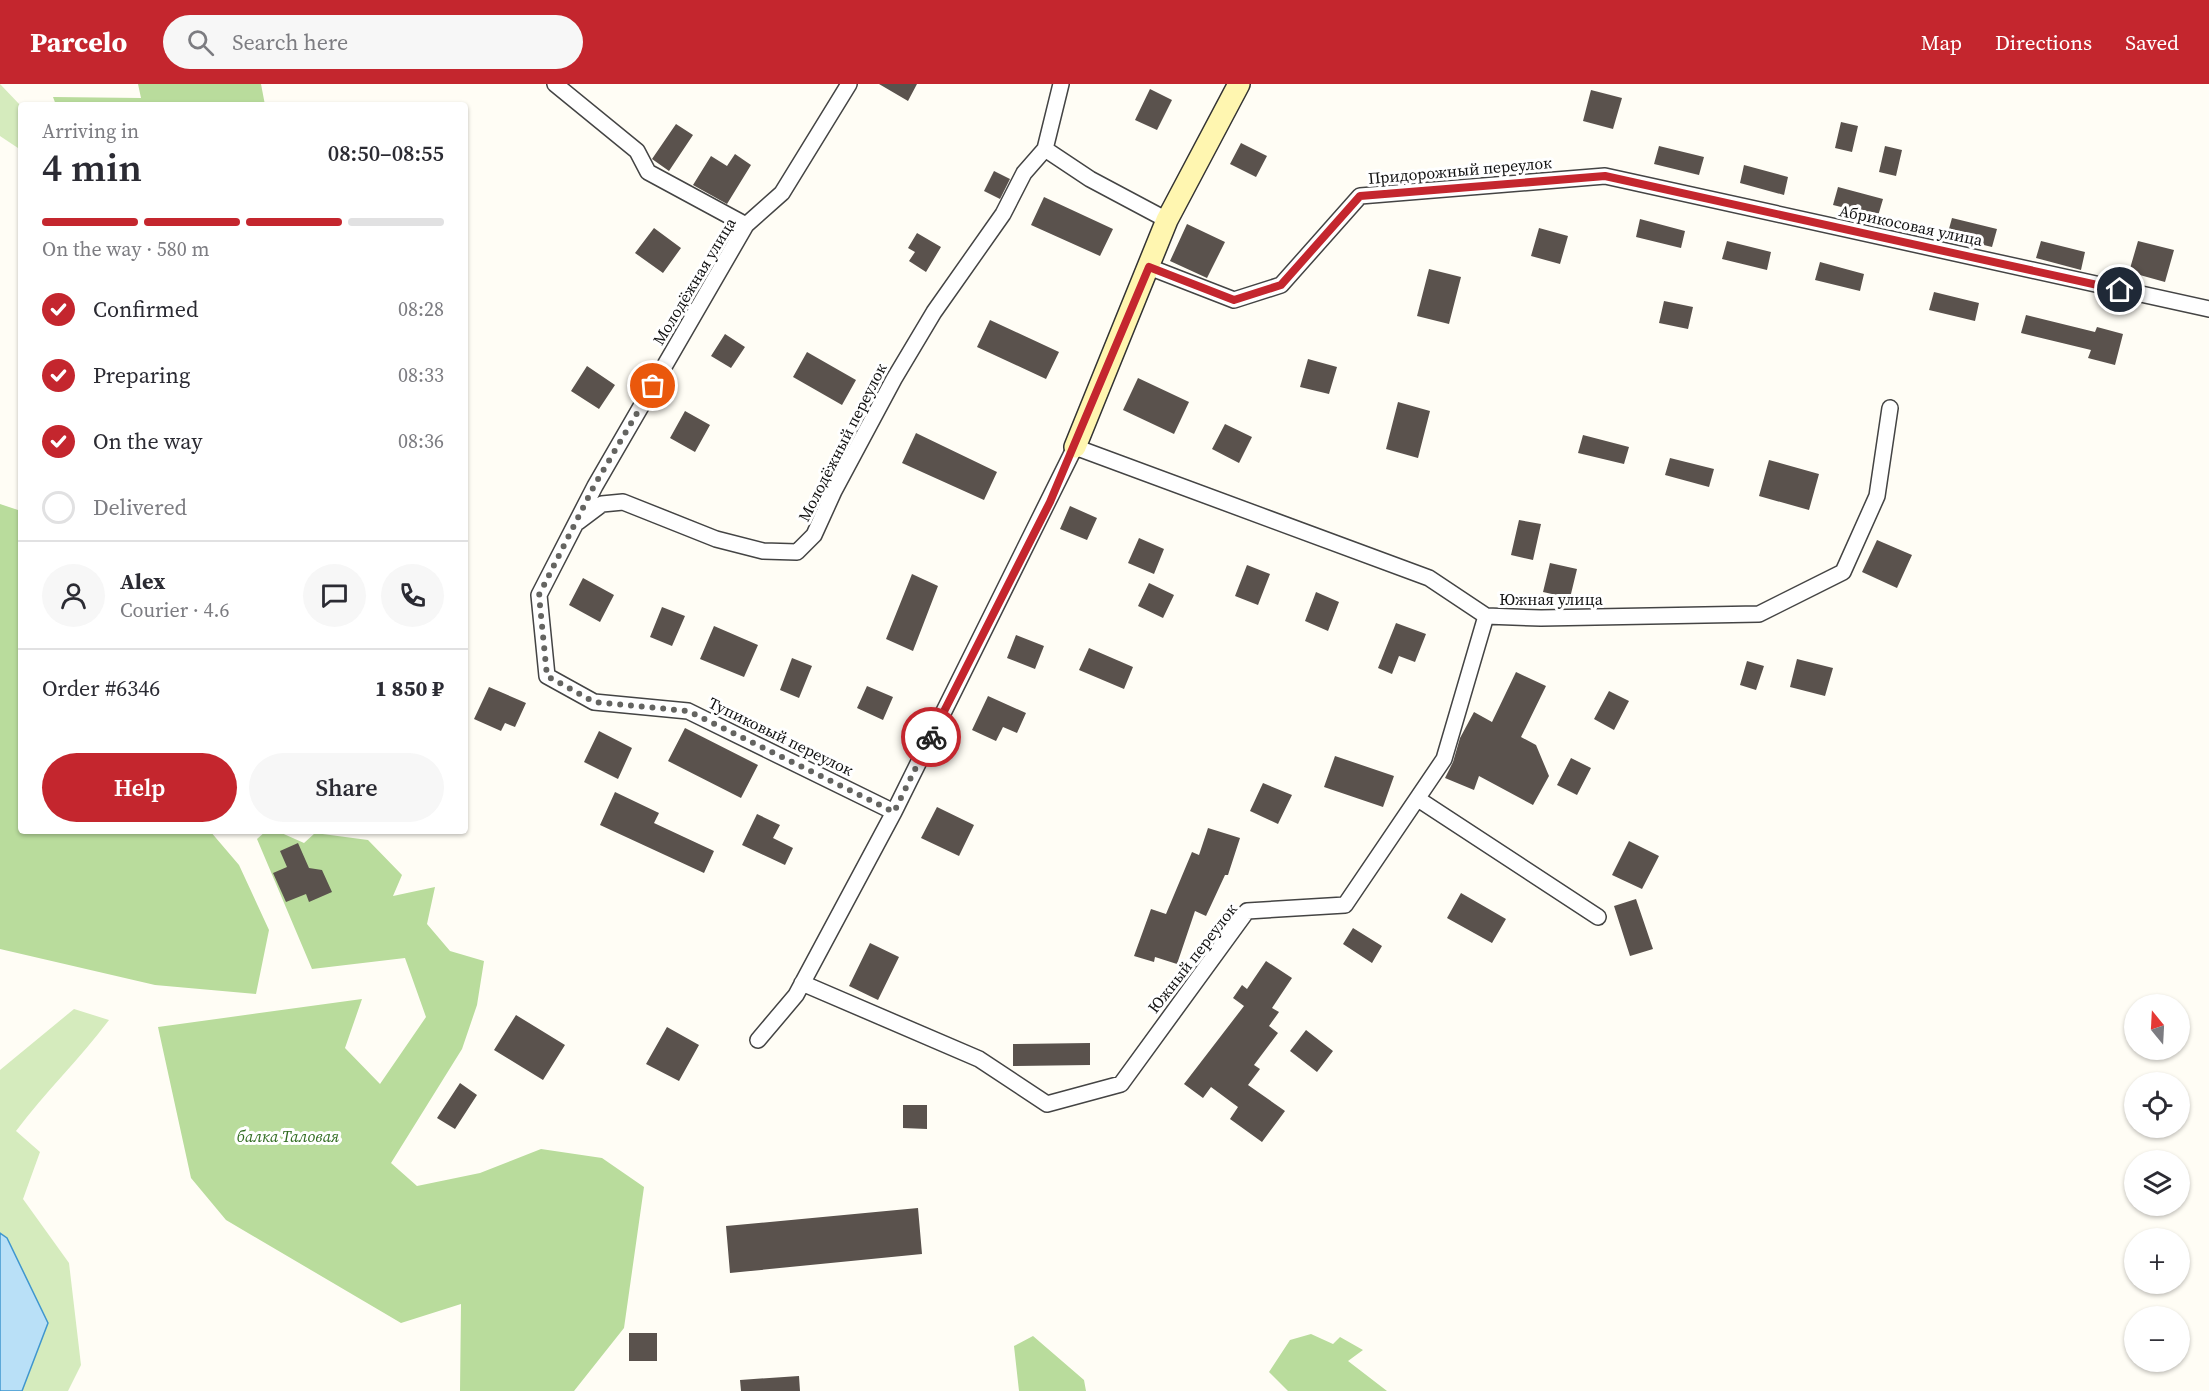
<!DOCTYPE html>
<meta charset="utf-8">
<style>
:root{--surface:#fff;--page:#f7f7f7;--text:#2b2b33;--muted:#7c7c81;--line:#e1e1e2;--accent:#c4262e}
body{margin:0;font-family:"Source Serif 4",serif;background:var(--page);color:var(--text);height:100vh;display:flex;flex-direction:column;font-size:22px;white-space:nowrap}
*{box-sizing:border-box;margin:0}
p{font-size:20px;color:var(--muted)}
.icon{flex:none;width:33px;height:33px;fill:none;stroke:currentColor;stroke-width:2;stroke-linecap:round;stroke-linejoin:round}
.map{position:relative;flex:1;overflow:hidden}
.details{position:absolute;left:18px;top:18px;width:450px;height:732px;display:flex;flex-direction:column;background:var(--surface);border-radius:6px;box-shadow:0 2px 4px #0004}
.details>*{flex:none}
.needle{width:39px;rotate:342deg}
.tools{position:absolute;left:2124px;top:910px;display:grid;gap:12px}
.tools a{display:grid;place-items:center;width:66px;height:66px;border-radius:50%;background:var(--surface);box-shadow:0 2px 4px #0004;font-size:30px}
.pin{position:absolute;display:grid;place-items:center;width:51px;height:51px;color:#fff;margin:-26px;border:3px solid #fff;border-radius:50%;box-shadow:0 2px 6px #0007}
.courier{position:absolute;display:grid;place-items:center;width:60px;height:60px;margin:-30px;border:4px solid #c4262e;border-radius:50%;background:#fff;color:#222;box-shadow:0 2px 8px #0007}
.summary em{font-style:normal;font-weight:600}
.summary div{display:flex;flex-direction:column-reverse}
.summary{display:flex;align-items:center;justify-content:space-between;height:102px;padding:0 24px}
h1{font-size:39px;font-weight:600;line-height:45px}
.bar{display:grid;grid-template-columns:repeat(4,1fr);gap:9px 6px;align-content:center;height:72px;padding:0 24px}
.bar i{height:8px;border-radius:4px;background:var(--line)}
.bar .selected{background:var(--accent)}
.bar p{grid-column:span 4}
.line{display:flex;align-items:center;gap:15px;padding:0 24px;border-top:2px solid var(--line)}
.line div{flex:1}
.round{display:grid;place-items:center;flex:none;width:63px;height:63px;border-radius:32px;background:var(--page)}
ol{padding:0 24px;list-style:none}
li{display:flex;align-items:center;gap:18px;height:66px}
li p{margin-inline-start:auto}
li .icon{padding:6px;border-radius:50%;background:var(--accent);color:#fff;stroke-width:4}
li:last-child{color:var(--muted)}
li i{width:33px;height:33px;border:3px solid var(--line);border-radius:50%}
.action{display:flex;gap:12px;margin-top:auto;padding:12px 24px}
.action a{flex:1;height:69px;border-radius:36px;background:var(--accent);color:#fff;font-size:24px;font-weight:600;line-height:69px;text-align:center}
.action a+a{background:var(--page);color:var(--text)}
header{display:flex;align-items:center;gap:36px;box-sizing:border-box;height:84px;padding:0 30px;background:var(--accent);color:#fff}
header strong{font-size:28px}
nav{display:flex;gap:33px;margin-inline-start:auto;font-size:21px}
.search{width:420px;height:54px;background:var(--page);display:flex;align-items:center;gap:15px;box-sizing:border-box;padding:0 21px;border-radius:33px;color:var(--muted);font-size:22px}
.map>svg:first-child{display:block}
.green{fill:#d5ebbd}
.forest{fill:#b9dc9c}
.water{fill:#b9e0f7;stroke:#3f96cf;stroke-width:1.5}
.building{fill:#5a524d}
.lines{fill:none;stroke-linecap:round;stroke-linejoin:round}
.street-casing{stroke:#444;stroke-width:18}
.secondary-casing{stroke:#333;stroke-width:24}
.street{stroke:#fff;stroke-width:15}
.secondary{stroke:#fff6b0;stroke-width:21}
.done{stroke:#646461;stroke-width:6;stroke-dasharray:0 10.8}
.route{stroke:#c4262e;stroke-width:8}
.labels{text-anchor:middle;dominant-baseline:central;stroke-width:6;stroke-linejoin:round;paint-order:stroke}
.street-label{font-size:16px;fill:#111;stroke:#fff}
.park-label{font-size:16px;font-style:italic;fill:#2f6b1f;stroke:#fff}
</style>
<header>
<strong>Parcelo</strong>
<div class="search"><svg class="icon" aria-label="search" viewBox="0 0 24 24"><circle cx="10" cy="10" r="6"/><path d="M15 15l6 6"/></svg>Search here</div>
<nav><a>Map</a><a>Directions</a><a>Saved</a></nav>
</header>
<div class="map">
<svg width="2209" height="1307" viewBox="0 0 2209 1307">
<rect width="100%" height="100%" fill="#fffdf5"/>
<path class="green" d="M 0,0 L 21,22 L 21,66 L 0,52 Z
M 74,925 L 109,936 C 80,975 45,1008 16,1047 L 40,1068 L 23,1115 L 69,1179 L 81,1281 L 68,1307 L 22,1307 L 48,1239 L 7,1154 L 0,1149 L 0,986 Z"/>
<path class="forest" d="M 138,0 L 261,0 L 265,21 L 56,21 L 53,13 L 141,14 Z
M 0,420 L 21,427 L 21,747 L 210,747 L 239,781 L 269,846 L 256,910 L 155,901 L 0,865 Z
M 266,747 L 277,747 L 304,759 L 315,749 L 368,756 L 402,791 L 393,812 L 435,803 L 427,840 L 450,867 L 484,877 L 477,921 L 462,965 L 391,1079 L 417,1102 L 480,1089 L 541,1065 L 602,1074 L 644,1103 L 624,1244 L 574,1307 L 460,1307 L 461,1220 L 401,1239 L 226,1136 L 191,1094 L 158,943 L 362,915 L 345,964 L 380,1000 L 426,933 L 405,874 L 312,885 L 257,755 Z
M 1311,1250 L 1333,1260 L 1340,1253 L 1363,1266 L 1348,1277 L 1387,1307 L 1288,1307 L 1269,1288 L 1290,1256 Z
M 1033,1252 L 1084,1296 L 1086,1307 L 1019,1307 L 1014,1262 Z"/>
<path class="water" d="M 0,1149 L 7,1154 L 48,1239 L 22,1307 L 0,1307 Z"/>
<path class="building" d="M 879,0 L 917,0 L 908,17 Z
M 1150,5 L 1172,16 L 1157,46 L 1135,36 Z
M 1591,6 L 1622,14 L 1613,45 L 1583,37 Z
M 1841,38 L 1858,42 L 1852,68 L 1835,64 Z
M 676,40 L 693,51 L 669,87 L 652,75 Z
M 1241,59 L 1267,72 L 1256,93 L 1230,80 Z
M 1659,62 L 1704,73 L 1699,91 L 1654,80 Z
M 1885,62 L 1902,66 L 1896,92 L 1879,88 Z
M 735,70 L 751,81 L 727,120 L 693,101 L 711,72 L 727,82 Z
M 1744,81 L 1788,93 L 1784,111 L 1740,99 Z
M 994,87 L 1010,95 L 1000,115 L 984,107 Z
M 1838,103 L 1883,115 L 1878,132 L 1833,121 Z
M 1044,113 L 1113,145 L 1100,172 L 1031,141 Z
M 1952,134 L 1997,145 L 1992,163 L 1947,152 Z
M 1640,135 L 1685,147 L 1681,164 L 1636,153 Z
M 1187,140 L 1225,158 L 1207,194 L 1170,177 Z
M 654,144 L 681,164 L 663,189 L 635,169 Z
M 1539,144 L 1568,152 L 1560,180 L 1531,172 Z
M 917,149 L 941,163 L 926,188 L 909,177 L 915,168 L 908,164 Z
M 1727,157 L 1771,168 L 1767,186 L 1722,175 Z
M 2041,157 L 2085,168 L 2081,186 L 2036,174 Z
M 2138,157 L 2174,166 L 2165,198 L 2129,188 Z
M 1820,178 L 1864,190 L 1860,207 L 1815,196 Z
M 1429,185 L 1461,193 L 1449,240 L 1417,232 Z
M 1934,208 L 1979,219 L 1975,237 L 1929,226 Z
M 1664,217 L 1693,223 L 1688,245 L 1659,239 Z
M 2026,231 L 2095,248 L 2097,243 L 2123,250 L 2115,281 L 2088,274 L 2091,266 L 2021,249 Z
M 990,236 L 1059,268 L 1046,295 L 977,263 Z
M 725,250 L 745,263 L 731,284 L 711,272 Z
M 807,268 L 856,296 L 842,321 L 793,293 Z
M 1308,275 L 1337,283 L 1329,310 L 1300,303 Z
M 587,282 L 615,301 L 599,325 L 571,307 Z
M 1138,294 L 1189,318 L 1174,350 L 1123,326 Z
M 1398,318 L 1430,327 L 1418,374 L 1386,365 Z
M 685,327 L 710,341 L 695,368 L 670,354 Z
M 1225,340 L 1252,353 L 1239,379 L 1212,365 Z
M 916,349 L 997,388 L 984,416 L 902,379 Z
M 1583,351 L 1629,363 L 1624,380 L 1578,369 Z
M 1670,374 L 1714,385 L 1709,403 L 1665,391 Z
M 1769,376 L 1819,390 L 1809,426 L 1759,412 Z
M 1070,422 L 1097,434 L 1087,456 L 1060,445 Z
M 1519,436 L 1541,440 L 1533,476 L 1511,471 Z
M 1139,454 L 1164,465 L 1154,490 L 1128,479 Z
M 1877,456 L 1912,471 L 1897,504 L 1862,488 Z
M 1550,479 L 1577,485 L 1570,514 L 1543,508 Z
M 1247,481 L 1270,490 L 1258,521 L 1235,512 Z
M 912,490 L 938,502 L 913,567 L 886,555 Z
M 583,494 L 614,511 L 600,538 L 569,521 Z
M 1149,499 L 1174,511 L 1163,534 L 1138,522 Z
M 1316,508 L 1339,518 L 1328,547 L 1305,537 Z
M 662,523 L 685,532 L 672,562 L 650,553 Z
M 1396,539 L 1426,550 L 1415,578 L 1399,572 L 1392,590 L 1378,584 Z
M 714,542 L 758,561 L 744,593 L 700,575 Z
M 1016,551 L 1044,562 L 1035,585 L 1007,574 Z
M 1089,564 L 1133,583 L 1124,605 L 1079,586 Z
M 792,574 L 812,582 L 799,614 L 780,606 Z
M 1797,575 L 1833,584 L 1825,612 L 1790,603 Z
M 1747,577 L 1764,582 L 1756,606 L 1740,601 Z
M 1516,588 L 1546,602 L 1521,653 L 1536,661 L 1549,692 L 1533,721 L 1479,692 L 1474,706 L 1445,694 L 1453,678 L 1460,654 L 1474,628 L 1492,638 Z
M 867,602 L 893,613 L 883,636 L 857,624 Z
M 489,603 L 526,619 L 515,643 L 505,639 L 501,647 L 474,635 Z
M 1609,607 L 1629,617 L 1614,646 L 1594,635 Z
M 988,612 L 1026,629 L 1017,649 L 1003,643 L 996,657 L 972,646 Z
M 685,644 L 758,681 L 741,714 L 668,677 Z
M 599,647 L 632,664 L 618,695 L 584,678 Z
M 1335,672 L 1394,692 L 1383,723 L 1324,703 Z
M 1571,674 L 1591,684 L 1577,711 L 1557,701 Z
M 1263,699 L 1292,711 L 1278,740 L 1250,727 Z
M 615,708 L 659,729 L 654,739 L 714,767 L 704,789 L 600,741 Z
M 937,723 L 974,741 L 959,772 L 921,754 Z
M 757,730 L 780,741 L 773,754 L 793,764 L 785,781 L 742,761 Z
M 1208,744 L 1240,754 L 1228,791 L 1225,791 L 1206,832 L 1195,827 L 1177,880 L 1155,873 L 1154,878 L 1134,872 L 1151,825 L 1166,830 L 1192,768 L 1199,771 Z
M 1629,757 L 1659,772 L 1642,805 L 1612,791 Z
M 298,759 L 309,784 L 322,786 L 332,808 L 309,818 L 306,810 L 286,818 L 273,789 L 287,783 L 280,767 Z
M 1461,809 L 1506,835 L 1492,859 L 1447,834 Z
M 1636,815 L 1653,865 L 1630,872 L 1614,822 Z
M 1353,844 L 1382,862 L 1372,879 L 1343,860 Z
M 870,859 L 899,873 L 878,916 L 849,902 Z
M 1266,877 L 1292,894 L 1272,924 L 1279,928 L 1269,942 L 1278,949 L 1254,981 L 1260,985 L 1248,1001 L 1285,1027 L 1262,1058 L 1230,1035 L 1238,1023 L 1211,1003 L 1203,1014 L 1184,1000 L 1244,922 L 1233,914 L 1242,901 L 1247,905 Z
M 516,931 L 565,961 L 543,996 L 494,966 Z
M 667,943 L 699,961 L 679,997 L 646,980 Z
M 1306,946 L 1333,967 L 1317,988 L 1290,967 Z
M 1090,959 L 1090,981 L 1013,982 L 1013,960 Z
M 460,999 L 477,1011 L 455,1045 L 437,1034 Z
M 903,1021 L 927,1021 L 927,1045 L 903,1044 Z
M 918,1124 L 922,1170 L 730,1189 L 726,1142 Z
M 629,1249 L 657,1249 L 657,1277 L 629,1277 Z
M 799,1292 L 800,1307 L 741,1307 L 740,1296 Z"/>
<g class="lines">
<g class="street-casing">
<path id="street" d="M 555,0 L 637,67 L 648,88 L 746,141
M 849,0 L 782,109 L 746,141 L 595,402 L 539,511 L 547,592 L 594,618 L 688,627 L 894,728
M 1061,0 L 1045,65 L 1090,95 L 1167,136
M 1149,183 L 1234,216 L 1281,201 L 1360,112 L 1605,92 L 2209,225
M 578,438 L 602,420 L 623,418 L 716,455 L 763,467 L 797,468 L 814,451 L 834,407 L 894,295 L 934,228 L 1003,130 L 1024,89 L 1045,65
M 1418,715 L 1598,833
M 802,899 L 979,975 L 1047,1020 L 1121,1000 L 1247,827 L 1345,821 L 1444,675 L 1486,532
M 758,956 L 796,911 L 894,728 L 1075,363 L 1429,494 L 1486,532 L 1541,534 L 1759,530 L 1843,488 L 1877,412 L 1890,324"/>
</g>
<g class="secondary-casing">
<path id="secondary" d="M 1075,363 L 1167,136 L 1239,0"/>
</g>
<use href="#street" class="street"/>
<use href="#secondary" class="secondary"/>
</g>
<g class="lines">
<path class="done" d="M 653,302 L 594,402 L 539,511 L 547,592 L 594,618 L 688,627 L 894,728 L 931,653"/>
<path class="route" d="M 931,653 L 1050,418 L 1149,183 L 1234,216 L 1281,201 L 1360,112 L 1605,92 L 2120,206"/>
</g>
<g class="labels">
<g class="street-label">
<text transform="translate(1460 86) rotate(-5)">Придорожный переулок</text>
<text transform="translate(1911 141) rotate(12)">Абрикосовая улица</text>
<text transform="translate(694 197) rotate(-59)">Молодёжная улица</text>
<text transform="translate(842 358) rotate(-63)">Молодёжный переулок</text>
<text x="1551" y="515">Южная улица</text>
<text transform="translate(781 652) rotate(26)">Тупиковый переулок</text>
<text transform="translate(1192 874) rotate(-52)">Южный переулок</text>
</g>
<g class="park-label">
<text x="288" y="1052">балка Таловая</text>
</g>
</g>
</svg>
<div class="tools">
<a><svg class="needle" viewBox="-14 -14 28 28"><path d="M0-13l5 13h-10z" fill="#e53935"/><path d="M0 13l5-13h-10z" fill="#7c7c81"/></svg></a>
<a><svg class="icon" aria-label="locate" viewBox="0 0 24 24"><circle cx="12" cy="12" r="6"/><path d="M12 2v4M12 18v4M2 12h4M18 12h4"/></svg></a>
<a><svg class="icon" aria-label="layers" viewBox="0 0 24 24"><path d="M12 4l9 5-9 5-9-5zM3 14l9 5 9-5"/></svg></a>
<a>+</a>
<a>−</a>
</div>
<div class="pin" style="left:653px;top:302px;background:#ea580c"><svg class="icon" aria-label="bag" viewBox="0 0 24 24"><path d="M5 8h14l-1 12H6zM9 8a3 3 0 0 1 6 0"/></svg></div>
<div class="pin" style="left:2120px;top:206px;background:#1f2937"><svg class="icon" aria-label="home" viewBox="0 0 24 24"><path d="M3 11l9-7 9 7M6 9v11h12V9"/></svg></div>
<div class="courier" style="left:931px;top:653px"><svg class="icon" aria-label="bike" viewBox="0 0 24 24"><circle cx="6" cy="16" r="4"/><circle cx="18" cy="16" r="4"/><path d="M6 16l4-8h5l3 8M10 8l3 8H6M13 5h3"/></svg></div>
<section class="details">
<div class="summary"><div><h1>4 min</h1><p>Arriving in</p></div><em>08:50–08:55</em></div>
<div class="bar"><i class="selected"></i><i class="selected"></i><i class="selected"></i><i></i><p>On the way · 580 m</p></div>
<ol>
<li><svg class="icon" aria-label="check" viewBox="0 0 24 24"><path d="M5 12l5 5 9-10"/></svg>Confirmed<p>08:28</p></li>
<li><svg class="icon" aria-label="check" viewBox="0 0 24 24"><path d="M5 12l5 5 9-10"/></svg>Preparing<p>08:33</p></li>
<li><svg class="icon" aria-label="check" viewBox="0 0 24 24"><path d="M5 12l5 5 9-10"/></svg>On the way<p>08:36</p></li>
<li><i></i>Delivered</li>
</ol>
<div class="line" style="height:108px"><a class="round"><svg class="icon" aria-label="person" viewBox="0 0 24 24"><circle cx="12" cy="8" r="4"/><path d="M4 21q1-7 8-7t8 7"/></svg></a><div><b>Alex</b><p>Courier · 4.6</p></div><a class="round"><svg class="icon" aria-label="chat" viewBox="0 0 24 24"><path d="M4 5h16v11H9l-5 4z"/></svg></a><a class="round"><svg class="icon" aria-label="phone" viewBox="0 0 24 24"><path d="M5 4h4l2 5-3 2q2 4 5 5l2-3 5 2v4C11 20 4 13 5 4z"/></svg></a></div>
<div class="line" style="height:78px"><div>Order #6346</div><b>1 850 ₽</b></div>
<div class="action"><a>Help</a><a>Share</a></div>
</section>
</div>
